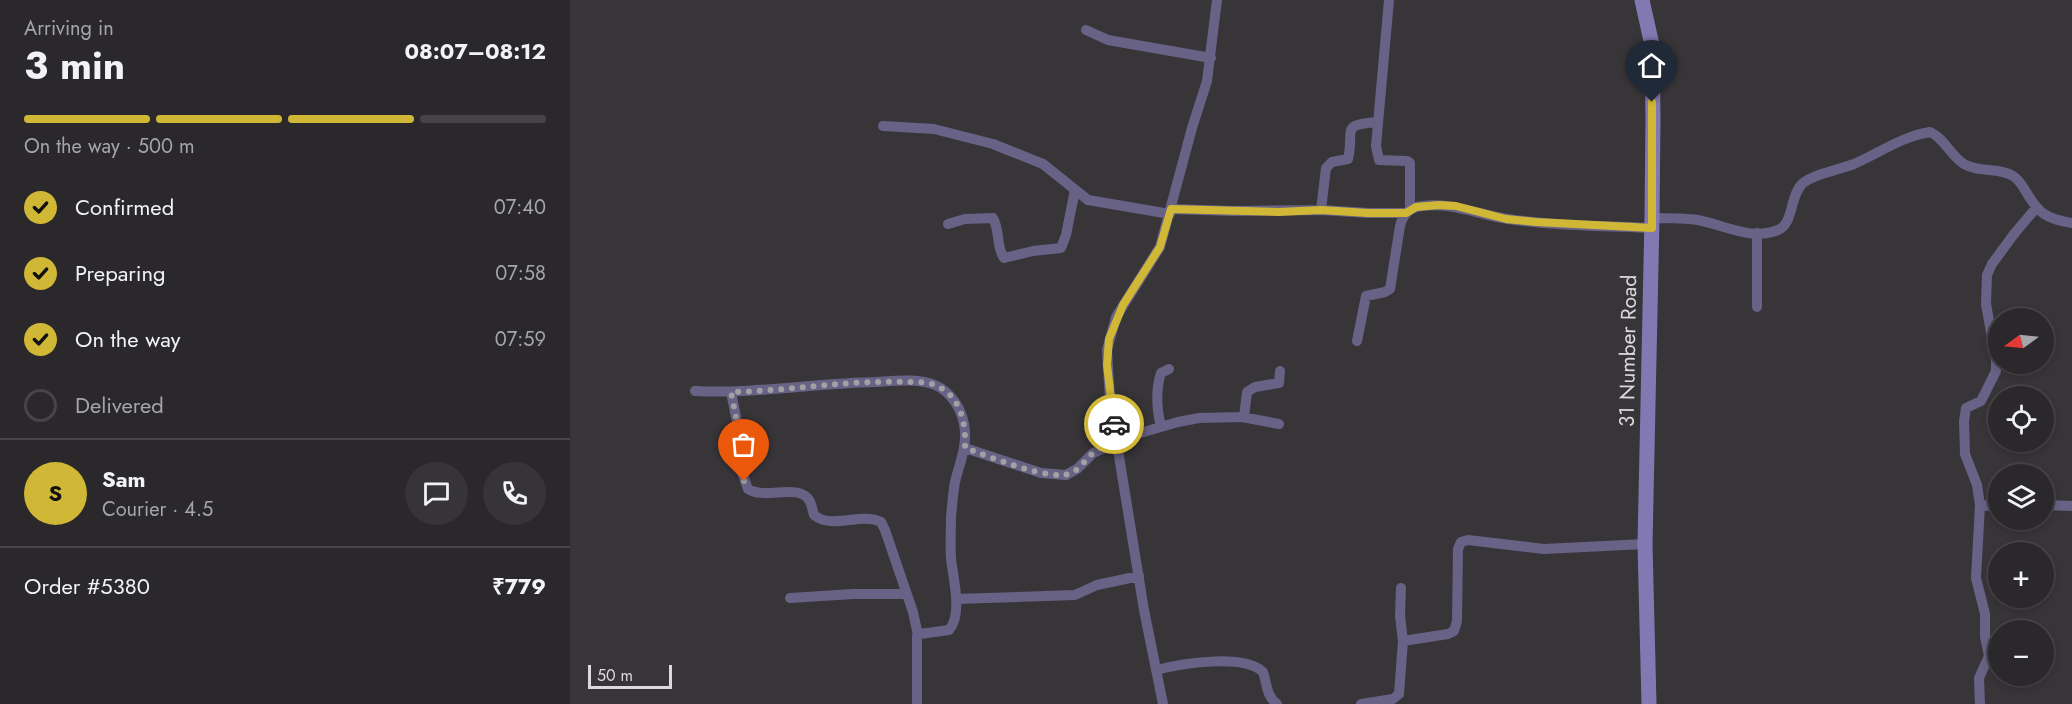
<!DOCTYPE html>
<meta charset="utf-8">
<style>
:root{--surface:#2a282b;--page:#363437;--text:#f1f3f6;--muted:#a5a6a9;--line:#464447;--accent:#d1b736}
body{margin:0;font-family:Jost,sans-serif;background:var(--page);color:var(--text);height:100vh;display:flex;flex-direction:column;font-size:22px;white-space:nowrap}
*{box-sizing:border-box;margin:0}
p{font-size:20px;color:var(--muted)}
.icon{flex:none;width:33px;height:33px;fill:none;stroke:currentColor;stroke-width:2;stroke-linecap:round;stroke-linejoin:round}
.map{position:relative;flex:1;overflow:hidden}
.details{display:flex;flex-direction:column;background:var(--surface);width:570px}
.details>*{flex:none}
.needle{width:39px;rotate:255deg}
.controls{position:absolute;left:1418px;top:308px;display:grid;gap:12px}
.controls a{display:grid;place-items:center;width:66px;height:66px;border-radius:50%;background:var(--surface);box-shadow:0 3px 9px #0003,0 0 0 2px var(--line);font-size:30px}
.scale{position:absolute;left:18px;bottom:15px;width:84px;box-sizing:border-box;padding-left:6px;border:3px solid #dbd9dc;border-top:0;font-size:16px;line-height:21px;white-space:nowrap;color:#dbd9dc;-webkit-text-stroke:4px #383539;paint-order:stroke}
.pin{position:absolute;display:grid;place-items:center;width:51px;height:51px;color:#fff;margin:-62px -26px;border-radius:50% 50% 50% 0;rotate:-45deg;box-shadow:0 0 6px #0007}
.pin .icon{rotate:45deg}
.courier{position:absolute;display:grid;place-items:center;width:60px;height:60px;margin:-30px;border:4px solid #d1b736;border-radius:50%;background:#fff;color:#222;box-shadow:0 2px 8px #0007}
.overview em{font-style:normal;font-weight:700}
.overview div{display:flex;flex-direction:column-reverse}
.overview{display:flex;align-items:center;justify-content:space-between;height:102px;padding:0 24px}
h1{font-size:39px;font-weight:700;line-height:45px}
.bar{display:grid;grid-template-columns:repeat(4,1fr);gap:9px 6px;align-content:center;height:72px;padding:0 24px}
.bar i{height:8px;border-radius:4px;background:var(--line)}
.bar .selected{background:var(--accent)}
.bar p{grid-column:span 4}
.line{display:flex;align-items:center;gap:15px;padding:0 24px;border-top:2px solid var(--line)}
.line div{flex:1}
.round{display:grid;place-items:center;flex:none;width:63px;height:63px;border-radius:32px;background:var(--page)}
ol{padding:0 24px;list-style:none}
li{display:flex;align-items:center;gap:18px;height:66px}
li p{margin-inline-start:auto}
li .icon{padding:6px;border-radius:50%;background:var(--accent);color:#111;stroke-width:4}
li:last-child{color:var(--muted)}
li i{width:33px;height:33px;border:3px solid var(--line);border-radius:50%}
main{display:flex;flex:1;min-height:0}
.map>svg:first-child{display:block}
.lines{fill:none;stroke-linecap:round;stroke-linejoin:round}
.street{stroke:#686286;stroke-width:10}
.secondary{stroke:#8379b2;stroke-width:15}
.done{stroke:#a2a0a3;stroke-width:6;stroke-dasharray:0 10.8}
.route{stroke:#d1b736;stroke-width:8}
.labels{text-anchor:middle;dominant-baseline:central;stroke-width:4.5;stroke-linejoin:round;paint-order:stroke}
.street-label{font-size:21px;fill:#dbd9dc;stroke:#383539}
</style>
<main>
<section class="details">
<div class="overview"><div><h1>3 min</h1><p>Arriving in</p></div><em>08:07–08:12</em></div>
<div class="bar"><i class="selected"></i><i class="selected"></i><i class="selected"></i><i></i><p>On the way · 500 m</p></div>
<ol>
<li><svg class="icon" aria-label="check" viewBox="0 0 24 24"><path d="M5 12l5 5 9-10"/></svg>Confirmed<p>07:40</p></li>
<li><svg class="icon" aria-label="check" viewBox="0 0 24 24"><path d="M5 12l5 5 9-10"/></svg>Preparing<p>07:58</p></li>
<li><svg class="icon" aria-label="check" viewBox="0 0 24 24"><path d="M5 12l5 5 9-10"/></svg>On the way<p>07:59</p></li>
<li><i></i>Delivered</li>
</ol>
<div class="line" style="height:108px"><b class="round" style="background:var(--accent);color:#111">S</b><div><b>Sam</b><p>Courier · 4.5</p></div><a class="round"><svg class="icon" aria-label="chat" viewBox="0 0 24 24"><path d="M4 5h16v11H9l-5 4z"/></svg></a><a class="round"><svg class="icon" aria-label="phone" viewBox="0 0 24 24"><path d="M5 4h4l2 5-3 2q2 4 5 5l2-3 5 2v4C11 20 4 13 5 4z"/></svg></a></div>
<div class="line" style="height:78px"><div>Order #5380</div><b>₹779</b></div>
</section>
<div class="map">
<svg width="1502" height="704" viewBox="0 0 1502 704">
<rect width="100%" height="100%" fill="#383539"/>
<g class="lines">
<path class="street" d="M 819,0 L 806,146 L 809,160 L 837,161 L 840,163 L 840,209
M 516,30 L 538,40 L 641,58
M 313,126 L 364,129 L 423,144 L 473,164 L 518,200 L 600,214
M 601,209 L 663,211 L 751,210 L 798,213 L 836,213
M 751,210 L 756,168 L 762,162 L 778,159 C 785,130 769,125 807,122
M 1082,218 C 1097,218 1113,218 1128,220 C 1154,225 1181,241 1208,230 C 1224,224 1219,196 1233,183 C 1246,173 1269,170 1284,164 C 1309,153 1333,136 1360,132 C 1374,138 1381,156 1394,164 C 1409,173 1429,167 1443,176 C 1448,179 1452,185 1455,190 C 1468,213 1476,219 1502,223
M 378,224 L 395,219 L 423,218 C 430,230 426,247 434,258 L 463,251 L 491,248 L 496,235 L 505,190
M 1187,307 L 1187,233
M 787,341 L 796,296 L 815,292 L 820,289 L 830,226 C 833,214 840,207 852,206 C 883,202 909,215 938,219 C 986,226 1034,226 1082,228
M 125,391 C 185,394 246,383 306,382 C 324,381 348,378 365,385 C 381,392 391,408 394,424 C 398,444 390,462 385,482 C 383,493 382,506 381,518 C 381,531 380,545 381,559 C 383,577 393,615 379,630 L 350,634 L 347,636 L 347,704
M 161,392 L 168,427 L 172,473 L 178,489 C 195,500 228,483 239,500 C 242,504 242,510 244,515 C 262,530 291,512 311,522 L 315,530 L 343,612 L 348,635
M 674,417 L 677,392 L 685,387 L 709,383 L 710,371
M 591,427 C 587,410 585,391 591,373 L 599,369
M 546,440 L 608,422 L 629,418 L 672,417 L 709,424
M 395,448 L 471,473 L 496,475 L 507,469 L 523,453 L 547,443
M 1410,505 L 1428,506
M 1473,505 L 1502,506
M 831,588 L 830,616 L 833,641
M 220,598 L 283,594 L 336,594
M 386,599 L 505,595 L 527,585 L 569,576
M 586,670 C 610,664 673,653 693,672 C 697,683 696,696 707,704
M 593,704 L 574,610 L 540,401 L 537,350 L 546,317 L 590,247 L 622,128 L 637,81 L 647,0
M 791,704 L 823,699 L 829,694 L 833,641 L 878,634 L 884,631 L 887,621 L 888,549 L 891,542 L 898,540 L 974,549 L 1075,544
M 1410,704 L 1409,678 L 1419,656 L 1415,637 L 1415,614 L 1406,578 L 1410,505 L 1407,485 L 1395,454 L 1394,421 L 1396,408 L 1411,401 L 1426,371 L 1426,360 L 1416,304 L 1417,275 L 1422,264 L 1444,234 L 1466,208"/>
<path class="secondary" d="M 1072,0 L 1082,45 L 1083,119 L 1082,218 L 1075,544 L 1079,704"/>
</g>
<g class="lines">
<path class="done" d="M 174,481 L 171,465 L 168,427 L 161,392 C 219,391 276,380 335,382 C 347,382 360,381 371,388 C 392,400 396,426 395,448 C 416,455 482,483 501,473 C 510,469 515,460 522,454 C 528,448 538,445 547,442 L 544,424"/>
<path class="route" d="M 544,424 L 537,365 L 539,339 L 553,305 L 590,247 L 601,209 L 709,212 L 751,210 L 798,213 L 836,213 L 846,207 L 869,205 L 886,206 L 936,219 L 966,222 L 1082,228 L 1082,102"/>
</g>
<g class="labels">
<g class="street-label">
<text transform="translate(1058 351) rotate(-89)">31 Number Road</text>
</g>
</g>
</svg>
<div class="controls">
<a><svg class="needle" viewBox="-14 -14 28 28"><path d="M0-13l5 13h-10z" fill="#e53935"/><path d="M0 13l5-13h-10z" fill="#a5a6a9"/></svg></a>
<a><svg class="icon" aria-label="locate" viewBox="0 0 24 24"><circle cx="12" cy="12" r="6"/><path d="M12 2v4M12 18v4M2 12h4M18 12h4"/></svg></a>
<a><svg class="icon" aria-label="layers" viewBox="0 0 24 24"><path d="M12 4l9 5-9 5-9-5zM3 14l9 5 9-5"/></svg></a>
<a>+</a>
<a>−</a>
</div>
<div class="scale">50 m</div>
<div class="pin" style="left:174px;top:481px;background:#ea580c"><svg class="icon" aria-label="bag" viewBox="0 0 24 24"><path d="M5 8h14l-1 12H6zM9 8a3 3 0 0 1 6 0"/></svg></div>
<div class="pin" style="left:1082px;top:102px;background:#1f2937"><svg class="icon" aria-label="home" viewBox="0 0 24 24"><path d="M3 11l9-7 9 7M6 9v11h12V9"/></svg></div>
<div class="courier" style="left:544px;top:424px"><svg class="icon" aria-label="car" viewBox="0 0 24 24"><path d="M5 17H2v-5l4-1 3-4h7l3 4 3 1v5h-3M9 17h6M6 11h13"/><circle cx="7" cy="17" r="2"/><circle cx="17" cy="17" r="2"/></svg></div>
</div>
</main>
